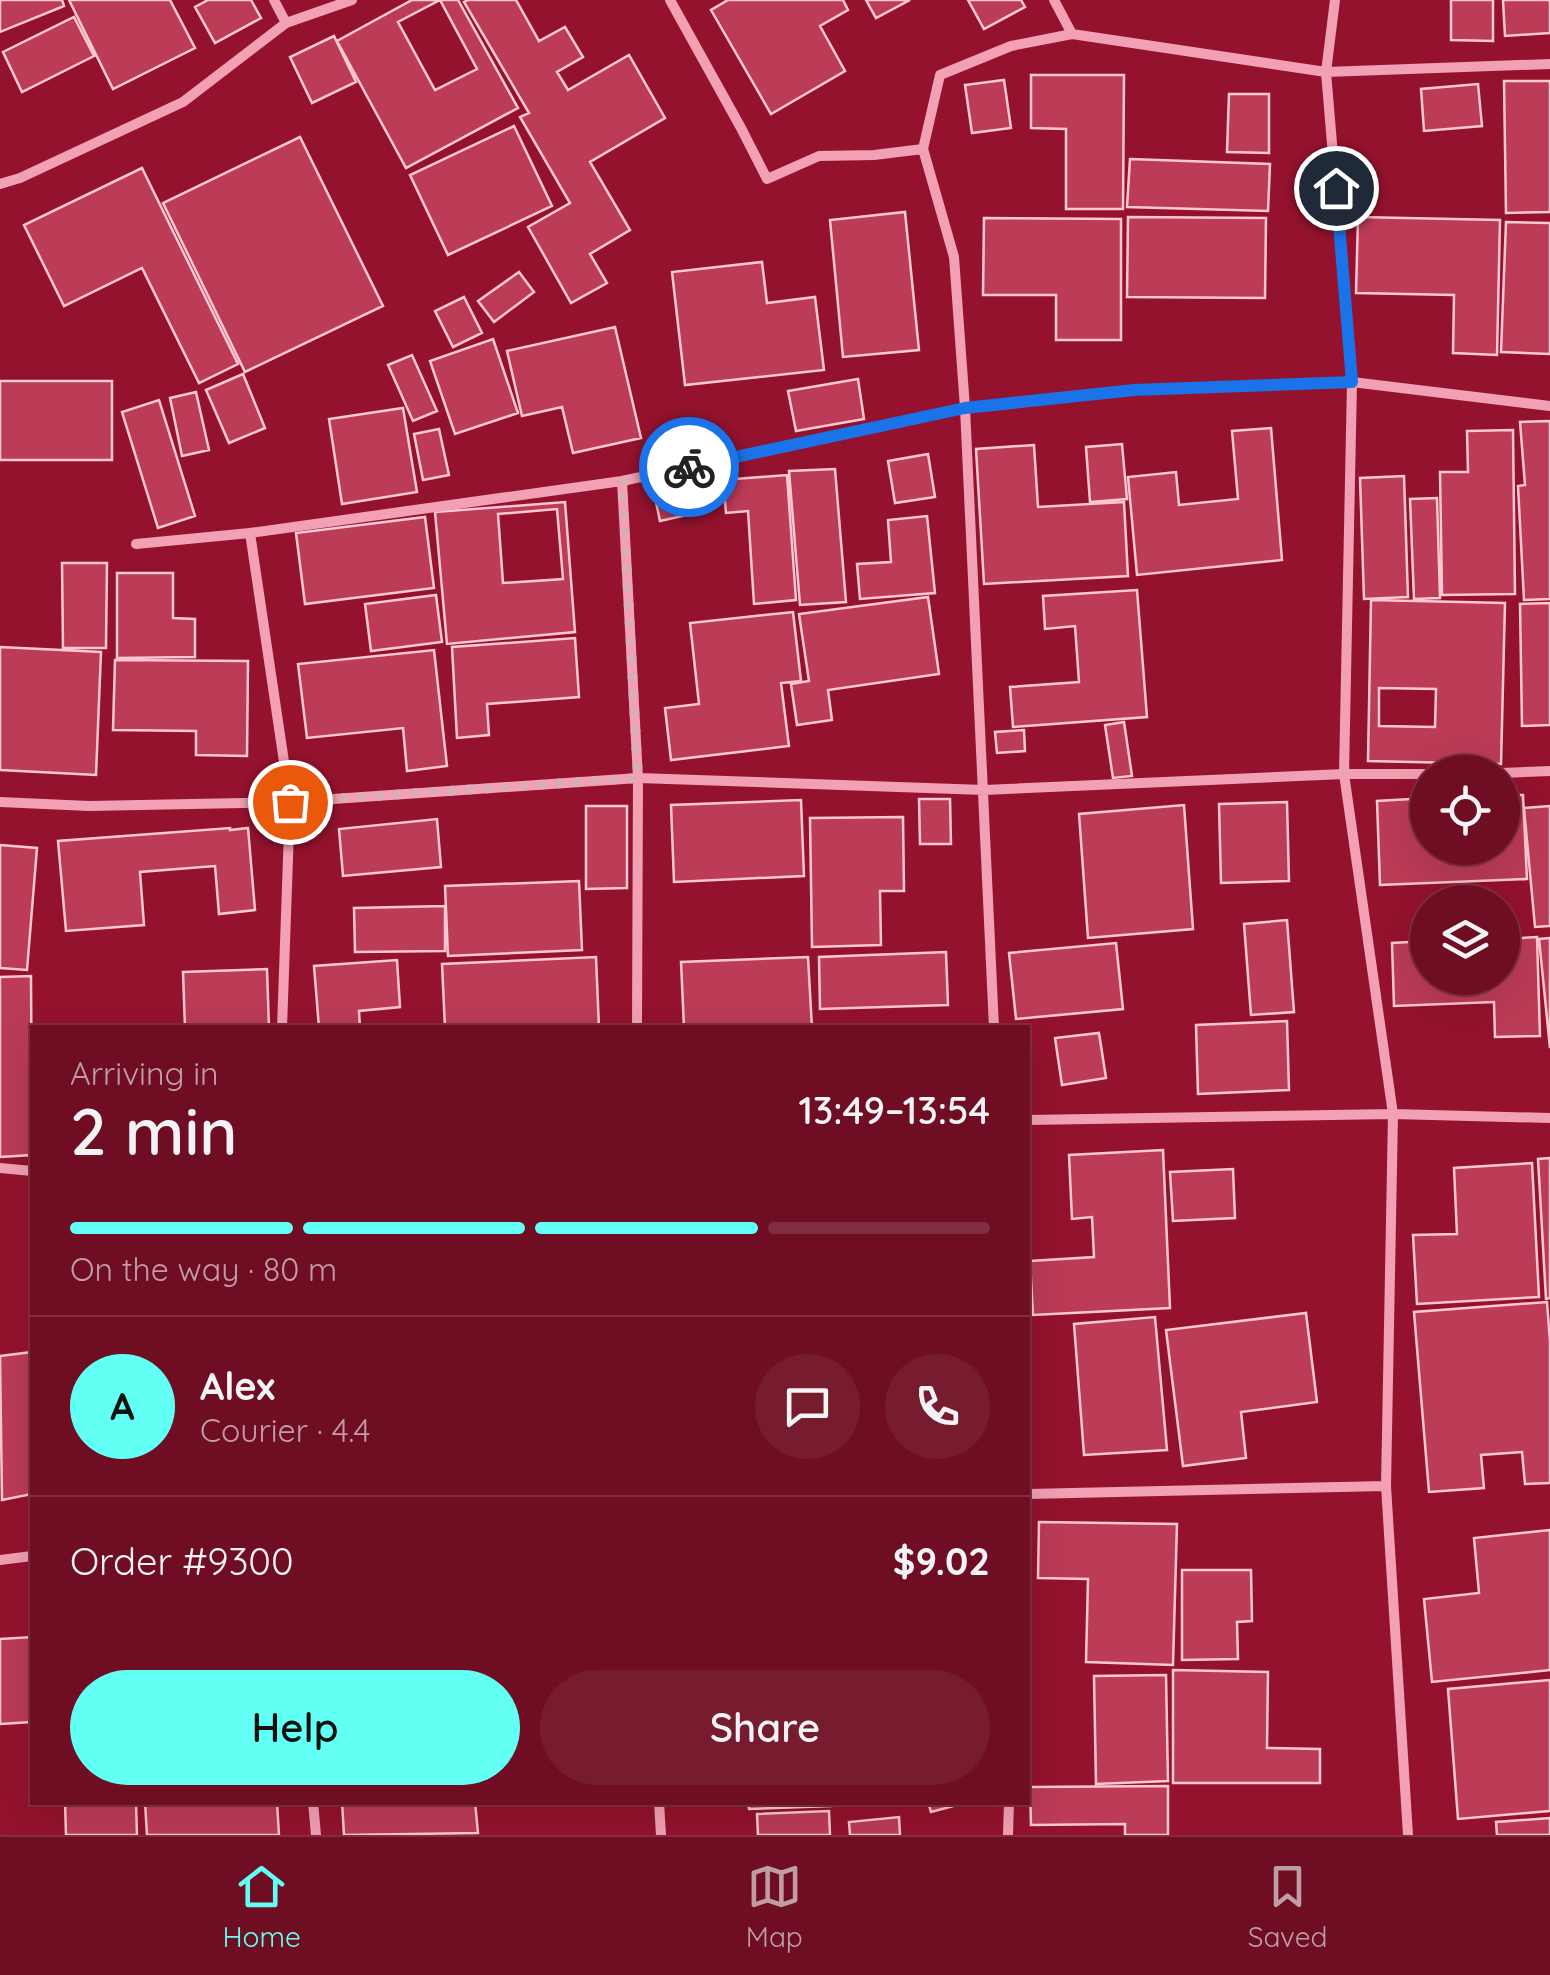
<!DOCTYPE html>
<meta charset="utf-8">
<style>
:root{--surface:#6f0e22;--page:#771c2f;--text:#f1f3f6;--muted:#c09ca5;--line:#812e40;--accent:#62fff5}
body{margin:0;font-family:Quicksand,sans-serif;background:var(--page);color:var(--text);height:100vh;display:flex;flex-direction:column;font-size:38px;white-space:nowrap}
*{box-sizing:border-box;margin:0}
p{font-size:32px;color:var(--muted)}
.icon{flex:none;width:55px;height:55px;fill:none;stroke:currentColor;stroke-width:2;stroke-linecap:round;stroke-linejoin:round}
.map{position:relative;flex:1;overflow:hidden}
.side{position:absolute;left:30px;top:1025px;width:1000px;height:780px;display:flex;flex-direction:column;background:var(--surface);border-radius:0px;box-shadow:0 10px 40px #0002,0 0 0 2px var(--line)}
.side>*{flex:none}
.controls{position:absolute;left:1410px;top:755px;display:grid;gap:20px}
.controls a{display:grid;place-items:center;width:110px;height:110px;border-radius:50%;background:var(--surface);box-shadow:0 10px 40px #0002,0 0 0 2px var(--line);font-size:50px}
.pin{position:absolute;display:grid;place-items:center;width:85px;height:85px;color:#fff;margin:-42px;border:5px solid #fff;border-radius:50%;box-shadow:0 2px 10px #0007}
.courier{position:absolute;display:grid;place-items:center;width:100px;height:100px;margin:-50px;border:8px solid #1a73e8;border-radius:50%;background:#fff;color:#222;box-shadow:0 2px 12px #0007}
.headline em{font-style:normal;font-weight:600}
.headline div{display:flex;flex-direction:column-reverse}
.headline{display:flex;align-items:center;justify-content:space-between;height:170px;padding:0 40px}
h1{font-size:65px;font-weight:600;line-height:75px}
.bar{display:grid;grid-template-columns:repeat(4,1fr);gap:15px 10px;align-content:center;height:120px;padding:0 40px}
.bar i{height:12px;border-radius:8px;background:var(--line)}
.bar .selected{background:var(--accent)}
.bar p{grid-column:span 4}
.line{display:flex;align-items:center;gap:25px;padding:0 40px;border-top:2px solid var(--line)}
.line div{flex:1}
.round{display:grid;place-items:center;flex:none;width:105px;height:105px;border-radius:52px;background:var(--page)}
.cta{display:flex;gap:20px;margin-top:auto;padding:20px 40px}
.cta a{flex:1;height:115px;border-radius:60px;background:var(--accent);color:#111;font-size:40px;font-weight:600;line-height:115px;text-align:center}
.cta a+a{background:var(--page);color:var(--text)}
.dock{display:flex;justify-content:space-around;align-items:center;height:140px;border-top:2px solid var(--line);background:var(--surface);font-size:28px;color:var(--muted)}
.dock a{display:grid;justify-items:center;gap:5px}
.dock .selected{color:var(--accent)}
.map>svg:first-child{display:block}
.building{fill:#bc3b57;stroke:#fdc8d4;stroke-width:2.5;fill-rule:evenodd}
.lines{fill:none;stroke-linecap:round;stroke-linejoin:round}
.street{stroke:#f2a0b3;stroke-width:10}
.done{stroke:#daacb6;stroke-width:10;stroke-dasharray:0 18}
.route{stroke:#1a73e8;stroke-width:12}
</style>
<div class="map">
<svg width="1550" height="1835" viewBox="0 0 1550 1835">
<rect width="100%" height="100%" fill="#94122d"/>
<path class="building" d="M 0,0 L 62,0 L 64,6 L 0,32 Z
M 69,0 L 170,0 L 195,48 L 113,89 Z
M 208,0 L 251,0 L 261,18 L 215,43 L 195,7 Z
M 412,0 L 440,0 L 398,22 L 435,90 L 477,69 L 440,0 L 458,0 L 518,108 L 406,168 L 337,41 Z
M 468,0 L 516,0 L 539,41 L 565,27 L 583,57 L 557,72 L 568,90 L 629,55 L 665,118 L 590,162 L 630,230 L 590,254 L 607,283 L 571,303 L 528,227 L 570,203 L 520,117 L 529,113 L 464,2 Z
M 728,0 L 843,0 L 848,10 L 820,26 L 845,71 L 771,114 L 711,10 Z
M 866,0 L 910,0 L 876,18 Z
M 968,0 L 1021,0 L 1025,7 L 984,29 Z
M 1451,0 L 1493,0 L 1493,41 L 1451,40 Z
M 1503,0 L 1550,0 L 1550,33 L 1505,36 Z
M 74,17 L 94,56 L 22,92 L 3,52 Z
M 334,36 L 356,82 L 312,103 L 290,57 Z
M 1031,75 L 1124,75 L 1123,209 L 1066,209 L 1066,129 L 1031,128 Z
M 1004,80 L 1011,128 L 972,133 L 965,85 Z
M 1504,81 L 1550,81 L 1550,212 L 1506,213 Z
M 1478,84 L 1482,126 L 1424,131 L 1421,89 Z
M 1229,94 L 1269,94 L 1269,153 L 1227,152 Z
M 514,126 L 552,206 L 448,255 L 410,175 Z
M 300,137 L 383,306 L 245,372 L 163,203 Z
M 1130,159 L 1270,164 L 1268,211 L 1127,207 Z
M 142,168 L 238,364 L 199,383 L 142,268 L 64,306 L 24,225 Z
M 905,212 L 919,350 L 843,357 L 830,220 Z
M 1128,217 L 1266,218 L 1265,298 L 1127,297 Z
M 1358,217 L 1500,220 L 1497,355 L 1453,353 L 1454,295 L 1356,293 Z
M 984,218 L 1121,219 L 1121,340 L 1056,340 L 1056,295 L 983,295 Z
M 1506,222 L 1550,223 L 1550,354 L 1501,352 Z
M 762,262 L 767,303 L 815,297 L 824,370 L 685,385 L 672,272 Z
M 519,272 L 534,292 L 494,322 L 478,301 Z
M 464,297 L 482,333 L 453,347 L 435,311 Z
M 615,327 L 641,438 L 573,453 L 562,407 L 522,416 L 507,351 Z
M 493,339 L 518,413 L 455,434 L 430,361 Z
M 412,355 L 437,411 L 413,421 L 388,365 Z
M 243,374 L 265,428 L 229,443 L 206,390 Z
M 858,379 L 864,419 L 796,431 L 788,391 Z
M 0,381 L 112,381 L 112,460 L 0,460 Z
M 196,392 L 209,450 L 182,456 L 170,398 Z
M 159,400 L 195,516 L 158,528 L 122,412 Z
M 403,408 L 417,492 L 342,504 L 329,419 Z
M 1550,421 L 1550,599 L 1524,600 L 1518,486 L 1525,485 L 1520,422 Z
M 1271,428 L 1282,560 L 1137,575 L 1128,477 L 1176,472 L 1179,505 L 1238,499 L 1232,431 Z
M 439,429 L 449,475 L 423,480 L 414,434 Z
M 1513,430 L 1515,594 L 1442,595 L 1440,472 L 1468,472 L 1467,431 Z
M 1122,444 L 1127,499 L 1090,502 L 1086,447 Z
M 1034,445 L 1038,507 L 1124,502 L 1128,576 L 984,584 L 976,449 Z
M 928,454 L 935,497 L 895,503 L 888,461 Z
M 835,469 L 846,602 L 800,605 L 789,471 Z
M 787,475 L 796,600 L 754,604 L 748,511 L 726,513 L 723,480 Z
M 1404,476 L 1408,597 L 1364,599 L 1360,478 Z
M 682,487 L 687,515 L 660,521 L 654,493 Z
M 1437,498 L 1440,598 L 1414,599 L 1410,499 Z
M 565,502 L 575,632 L 447,644 L 435,512 ZM 557,509 L 563,579 L 503,583 L 498,514 Z
M 927,516 L 935,593 L 860,599 L 857,564 L 891,562 L 888,520 Z
M 425,517 L 434,588 L 305,604 L 296,533 Z
M 62,563 L 107,563 L 106,648 L 63,648 Z
M 117,573 L 173,573 L 173,618 L 195,619 L 195,657 L 117,658 Z
M 1137,590 L 1147,717 L 1013,727 L 1010,687 L 1079,682 L 1075,626 L 1045,629 L 1043,596 Z
M 436,595 L 442,642 L 371,651 L 365,604 Z
M 928,597 L 939,674 L 828,690 L 832,720 L 797,725 L 791,684 L 809,681 L 799,614 Z
M 1371,600 L 1505,603 L 1501,764 L 1368,761 ZM 1379,688 L 1436,689 L 1435,727 L 1379,726 Z
M 1550,603 L 1550,725 L 1522,726 L 1520,604 Z
M 793,612 L 801,681 L 781,683 L 789,746 L 671,760 L 665,708 L 699,704 L 690,623 Z
M 575,638 L 579,697 L 487,704 L 489,735 L 457,738 L 452,647 Z
M 0,647 L 101,652 L 96,775 L 0,770 Z
M 434,650 L 447,766 L 407,771 L 403,728 L 307,738 L 298,664 Z
M 115,660 L 248,661 L 247,756 L 196,755 L 196,731 L 113,730 Z
M 1124,722 L 1132,776 L 1113,778 L 1105,725 Z
M 1024,730 L 1025,751 L 997,753 L 995,732 Z
M 1502,795 L 1523,795 L 1527,879 L 1380,885 L 1377,801 L 1428,798 L 1428,848 L 1502,848 Z
M 919,799 L 950,799 L 951,844 L 920,844 Z
M 801,800 L 804,876 L 674,882 L 671,805 Z
M 1287,802 L 1289,881 L 1221,883 L 1219,804 Z
M 1184,805 L 1193,929 L 1088,938 L 1079,814 Z
M 586,806 L 627,806 L 627,888 L 586,889 Z
M 1550,806 L 1550,926 L 1535,927 L 1524,808 Z
M 903,817 L 904,891 L 880,891 L 881,945 L 812,947 L 810,818 Z
M 437,819 L 441,867 L 343,876 L 339,829 Z
M 230,828 L 230,830 L 248,828 L 255,910 L 219,914 L 215,866 L 140,872 L 144,925 L 66,931 L 58,841 Z
M 0,845 L 37,848 L 27,970 L 0,968 Z
M 579,881 L 582,950 L 448,956 L 445,886 Z
M 445,906 L 445,951 L 355,952 L 354,908 Z
M 1287,920 L 1294,1012 L 1251,1015 L 1244,924 Z
M 1537,937 L 1540,1036 L 1495,1037 L 1494,1002 L 1394,1006 L 1392,943 L 1428,941 L 1428,978 L 1502,978 L 1502,939 Z
M 1550,938 L 1550,1048 L 1539,939 Z
M 1116,943 L 1123,1009 L 1016,1019 L 1009,953 Z
M 946,952 L 948,1005 L 820,1009 L 819,957 Z
M 596,957 L 599,1028 L 445,1028 L 442,964 Z
M 808,957 L 812,1028 L 684,1028 L 681,962 Z
M 397,960 L 400,1007 L 359,1011 L 360,1028 L 319,1028 L 314,966 Z
M 267,969 L 269,1028 L 185,1028 L 183,972 Z
M 31,976 L 32,1155 L 0,1157 L 0,977 Z
M 1287,1021 L 1289,1090 L 1198,1094 L 1196,1025 Z
M 1099,1033 L 1106,1078 L 1062,1085 L 1055,1038 Z
M 1163,1150 L 1170,1308 L 1033,1315 L 1030,1261 L 1094,1257 L 1092,1217 L 1072,1219 L 1069,1155 Z
M 1550,1158 L 1550,1298 L 1546,1299 L 1538,1159 Z
M 1532,1163 L 1539,1297 L 1417,1304 L 1413,1235 L 1457,1234 L 1454,1168 Z
M 1233,1169 L 1235,1218 L 1173,1221 L 1170,1172 Z
M 1547,1302 L 1550,1342 L 1550,1483 L 1525,1484 L 1522,1452 L 1481,1455 L 1484,1488 L 1429,1492 L 1414,1312 Z
M 1306,1313 L 1317,1402 L 1241,1412 L 1246,1458 L 1183,1466 L 1166,1330 Z
M 1155,1317 L 1167,1450 L 1084,1455 L 1074,1324 Z
M 32,1352 L 32,1437 L 30,1438 L 32,1455 L 32,1494 L 2,1500 L 0,1356 Z
M 1039,1522 L 1177,1524 L 1173,1665 L 1086,1662 L 1088,1579 L 1038,1578 Z
M 1550,1530 L 1550,1670 L 1432,1682 L 1424,1599 L 1479,1593 L 1474,1538 Z
M 1182,1570 L 1251,1570 L 1252,1621 L 1237,1622 L 1238,1659 L 1182,1660 Z
M 32,1637 L 32,1722 L 0,1724 L 0,1639 Z
M 1173,1670 L 1268,1672 L 1267,1748 L 1320,1749 L 1320,1783 L 1173,1783 Z
M 1166,1675 L 1168,1781 L 1096,1784 L 1094,1676 Z
M 1550,1680 L 1550,1811 L 1458,1819 L 1448,1689 Z
M 1168,1786 L 1168,1835 L 1125,1835 L 1125,1824 L 1031,1825 L 1030,1787 Z
M 65,1802 L 136,1802 L 137,1835 L 66,1835 Z
M 145,1802 L 277,1802 L 279,1835 L 147,1835 Z
M 342,1802 L 475,1802 L 478,1833 L 344,1835 Z
M 748,1802 L 830,1802 L 831,1806 L 749,1809 Z
M 928,1802 L 960,1802 L 961,1804 L 931,1812 Z
M 829,1811 L 830,1835 L 758,1835 L 757,1814 Z
M 899,1817 L 900,1835 L 850,1835 L 849,1822 Z
M 1550,1818 L 1550,1835 L 1497,1835 L 1496,1822 Z"/>
<g class="lines">
<path class="street" d="M 274,0 L 286,23
M 670,0 L 741,128 L 767,179 L 819,156 L 874,155 L 923,149 L 940,75 L 1011,46 L 1072,34 L 1326,72 L 1550,64
M 1054,0 L 1072,34
M 1335,0 L 1326,72 L 1352,382 L 1344,774 L 1393,1114 L 1386,1486 L 1408,1835
M 923,149 L 954,257 L 965,408 L 994,1028
M 0,184 L 20,178 L 183,102 L 286,23 L 352,0
M 622,481 L 638,778 L 637,1028
M 250,533 L 290,802 L 282,1028
M 136,544 L 250,533 L 622,481 L 965,408 L 1134,390 L 1352,382 L 1550,406
M 1502,773 L 1550,771
M 0,802 L 89,806 L 290,802 L 638,778 L 984,790 L 1344,774 L 1428,774
M 1028,1120 L 1393,1114 L 1550,1118
M 0,1168 L 32,1171
M 1028,1494 L 1386,1486
M 0,1560 L 32,1556
M 313,1802 L 316,1835
M 659,1802 L 661,1835
M 1008,1835 L 1009,1802"/>
</g>
<g class="lines">
<path class="done" d="M 290,802 L 638,778 L 622,482 L 689,467"/>
<path class="route" d="M 689,467 L 965,408 L 1134,390 L 1352,382 L 1336,188"/>
</g>
</svg>
<div class="controls">
<a><svg class="icon" aria-label="locate" viewBox="0 0 24 24"><circle cx="12" cy="12" r="6"/><path d="M12 2v4M12 18v4M2 12h4M18 12h4"/></svg></a>
<a><svg class="icon" aria-label="layers" viewBox="0 0 24 24"><path d="M12 4l9 5-9 5-9-5zM3 14l9 5 9-5"/></svg></a>
</div>
<div class="pin" style="left:290px;top:802px;background:#ea580c"><svg class="icon" aria-label="bag" viewBox="0 0 24 24"><path d="M5 8h14l-1 12H6zM9 8a3 3 0 0 1 6 0"/></svg></div>
<div class="pin" style="left:1336px;top:188px;background:#1f2937"><svg class="icon" aria-label="home" viewBox="0 0 24 24"><path d="M3 11l9-7 9 7M6 9v11h12V9"/></svg></div>
<div class="courier" style="left:689px;top:467px"><svg class="icon" aria-label="bike" viewBox="0 0 24 24"><circle cx="6" cy="16" r="4"/><circle cx="18" cy="16" r="4"/><path d="M6 16l4-8h5l3 8M10 8l3 8H6M13 5h3"/></svg></div>
<section class="side">
<div class="headline"><div><h1>2 min</h1><p>Arriving in</p></div><em>13:49–13:54</em></div>
<div class="bar"><i class="selected"></i><i class="selected"></i><i class="selected"></i><i></i><p>On the way · 80 m</p></div>
<div class="line" style="height:180px"><b class="round" style="background:var(--accent);color:#111">A</b><div><b>Alex</b><p>Courier · 4.4</p></div><a class="round"><svg class="icon" aria-label="chat" viewBox="0 0 24 24"><path d="M4 5h16v11H9l-5 4z"/></svg></a><a class="round"><svg class="icon" aria-label="phone" viewBox="0 0 24 24"><path d="M5 4h4l2 5-3 2q2 4 5 5l2-3 5 2v4C11 20 4 13 5 4z"/></svg></a></div>
<div class="line" style="height:130px"><div>Order #9300</div><b>$9.02</b></div>
<div class="cta"><a>Help</a><a>Share</a></div>
</section>
</div>
<nav class="dock">
<a class="selected"><svg class="icon" aria-label="home" viewBox="0 0 24 24"><path d="M3 11l9-7 9 7M6 9v11h12V9"/></svg>Home</a>
<a><svg class="icon" aria-label="map" viewBox="0 0 24 24"><path d="M3 6l6-2 6 2 6-2v14l-6 2-6-2-6 2zM9 4v14M15 6v14"/></svg>Map</a>
<a><svg class="icon" aria-label="saved" viewBox="0 0 24 24"><path d="M7 4h10v16l-5-4-5 4z"/></svg>Saved</a>
</nav>
